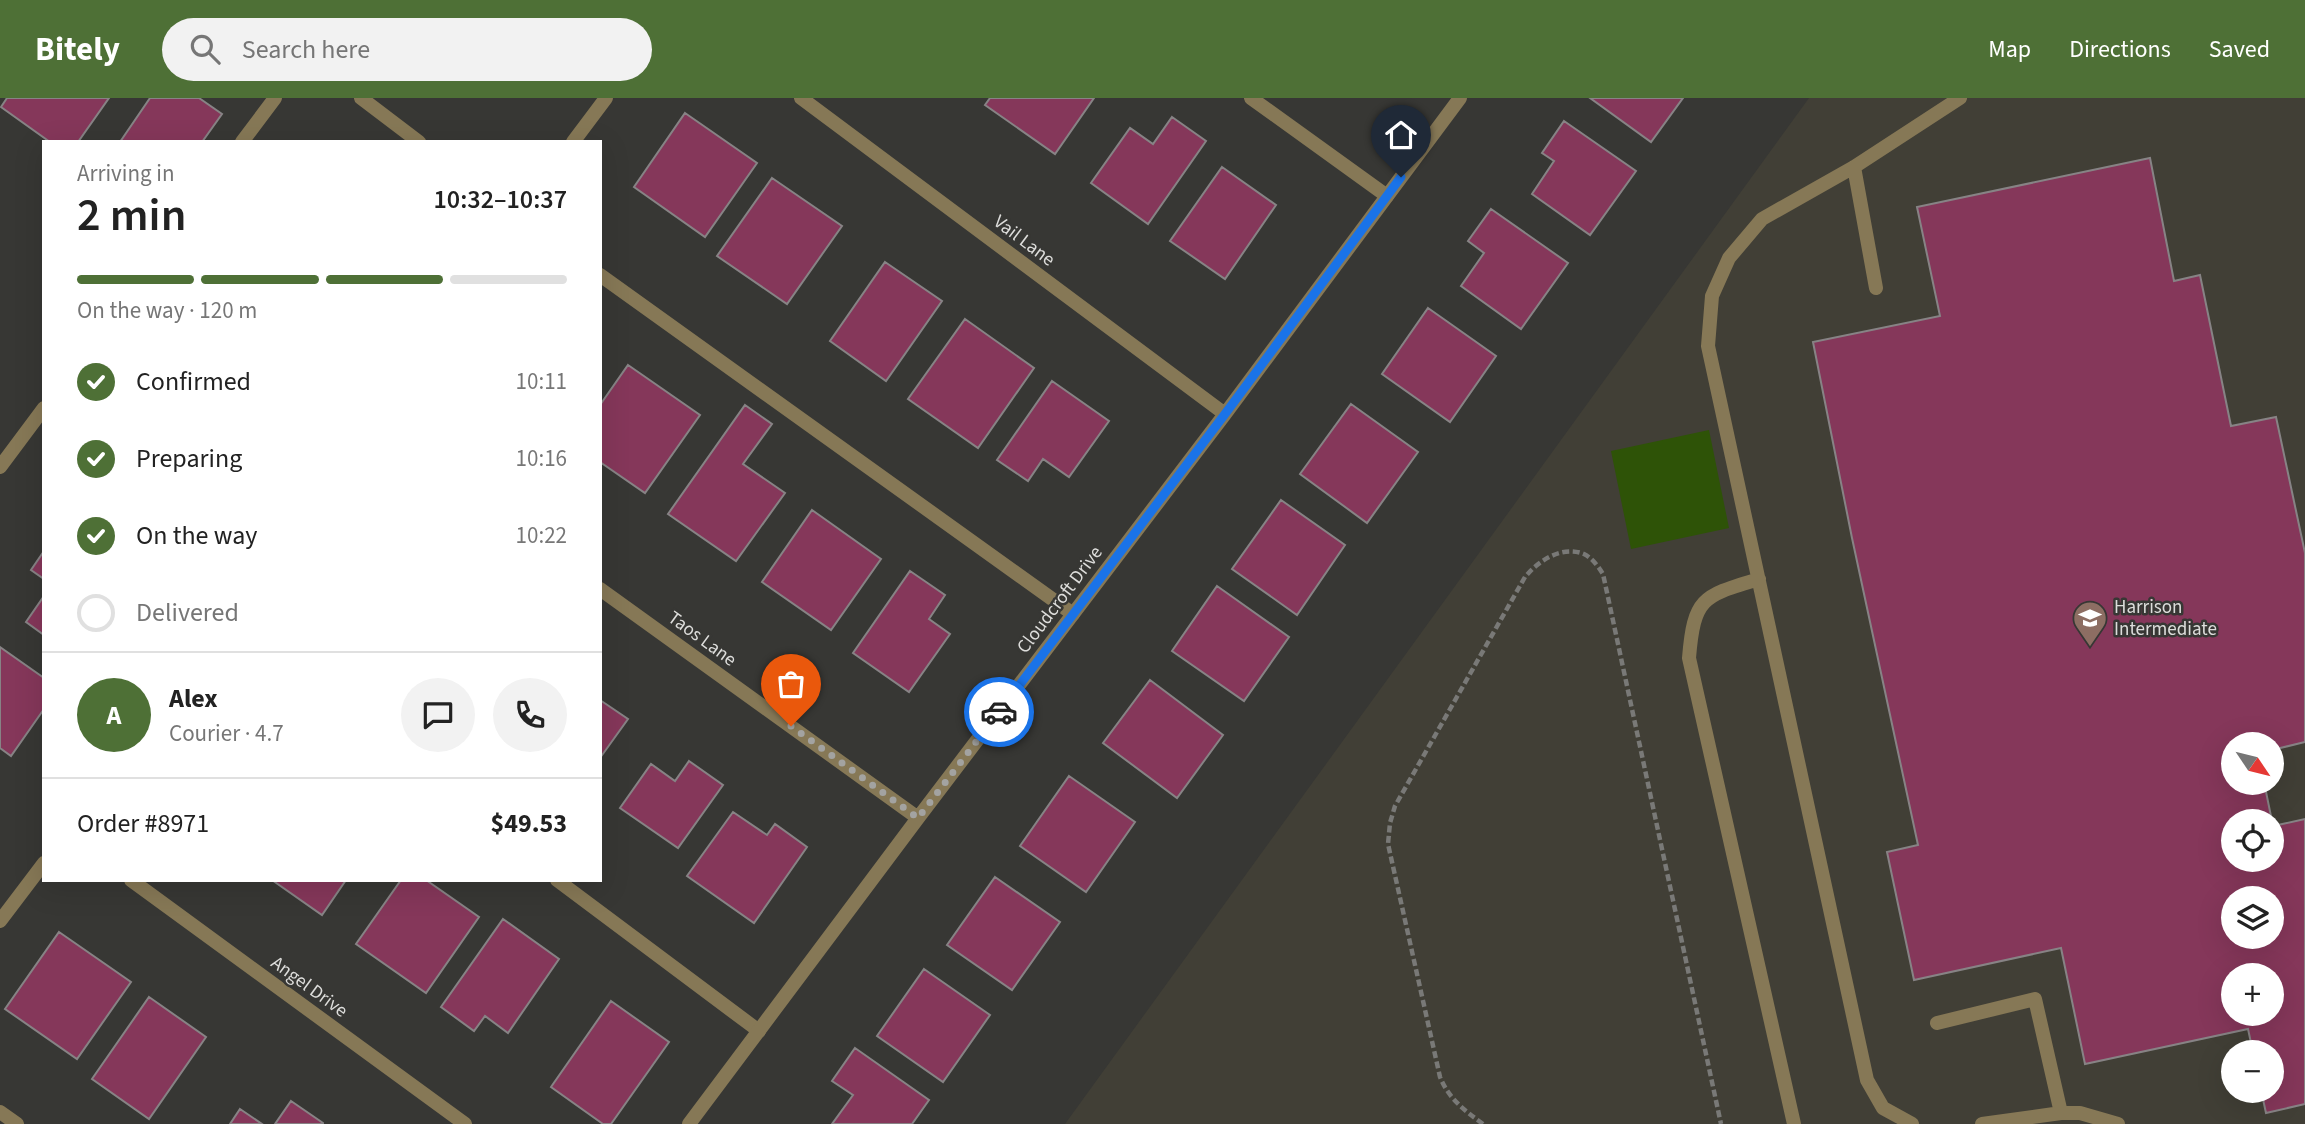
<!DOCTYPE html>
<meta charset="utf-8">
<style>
:root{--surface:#fff;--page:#f2f2f2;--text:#222;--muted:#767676;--line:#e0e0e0;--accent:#4e7036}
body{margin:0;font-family:"Source Sans 3",sans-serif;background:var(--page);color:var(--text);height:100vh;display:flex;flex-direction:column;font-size:26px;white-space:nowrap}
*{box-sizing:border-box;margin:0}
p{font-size:23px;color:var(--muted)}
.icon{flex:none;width:38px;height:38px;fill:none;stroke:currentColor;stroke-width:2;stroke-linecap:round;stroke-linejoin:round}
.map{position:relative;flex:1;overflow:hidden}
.panel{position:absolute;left:42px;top:42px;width:560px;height:742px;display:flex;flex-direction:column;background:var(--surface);border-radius:0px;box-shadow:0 7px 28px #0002}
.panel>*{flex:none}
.needle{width:46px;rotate:125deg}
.controls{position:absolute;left:2221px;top:634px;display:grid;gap:14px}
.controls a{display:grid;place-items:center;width:63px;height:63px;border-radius:50%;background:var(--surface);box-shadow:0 7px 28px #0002;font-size:35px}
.pin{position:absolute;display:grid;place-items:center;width:60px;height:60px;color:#fff;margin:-72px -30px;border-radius:50% 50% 50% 0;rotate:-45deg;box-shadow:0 0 7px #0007}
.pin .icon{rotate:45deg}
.courier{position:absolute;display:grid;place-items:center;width:70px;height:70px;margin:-35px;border:5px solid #1a73e8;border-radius:50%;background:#fff;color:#222;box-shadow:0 2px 9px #0007}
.headline em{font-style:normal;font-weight:600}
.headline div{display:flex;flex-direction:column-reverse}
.headline{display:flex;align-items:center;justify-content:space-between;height:119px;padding:0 35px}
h1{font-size:46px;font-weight:600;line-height:52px}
.bar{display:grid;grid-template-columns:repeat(4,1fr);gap:10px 7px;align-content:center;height:84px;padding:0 35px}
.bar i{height:9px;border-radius:5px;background:var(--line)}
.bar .on{background:var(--accent)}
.bar p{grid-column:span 4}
.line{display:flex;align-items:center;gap:18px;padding:0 35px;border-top:2px solid var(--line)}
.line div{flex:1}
.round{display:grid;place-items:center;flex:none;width:74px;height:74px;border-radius:37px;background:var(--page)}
ol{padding:0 35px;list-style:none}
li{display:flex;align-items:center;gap:21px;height:77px}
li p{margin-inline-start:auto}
li .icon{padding:7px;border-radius:50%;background:var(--accent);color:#fff;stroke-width:4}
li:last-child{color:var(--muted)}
li i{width:38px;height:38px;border:4px solid var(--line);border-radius:50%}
header{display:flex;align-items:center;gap:42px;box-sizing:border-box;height:98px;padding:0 35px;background:var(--accent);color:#fff}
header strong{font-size:33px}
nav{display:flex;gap:38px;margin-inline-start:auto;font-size:24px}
.search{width:490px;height:63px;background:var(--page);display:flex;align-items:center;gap:18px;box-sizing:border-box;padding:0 24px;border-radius:38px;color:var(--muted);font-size:26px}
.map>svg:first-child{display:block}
.built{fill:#413f36;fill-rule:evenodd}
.green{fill:#2e5307}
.building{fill:#85375a;stroke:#878385;stroke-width:2;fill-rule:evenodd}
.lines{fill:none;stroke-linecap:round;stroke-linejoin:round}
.path{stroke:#797977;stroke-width:4.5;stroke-dasharray:7 3.5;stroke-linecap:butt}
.lane{stroke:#867856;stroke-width:14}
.street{stroke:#867856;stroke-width:14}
.done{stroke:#a3a3a1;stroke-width:7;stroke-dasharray:0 12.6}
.route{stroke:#1a73e8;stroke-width:9}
.labels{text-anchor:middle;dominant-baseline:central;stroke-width:5;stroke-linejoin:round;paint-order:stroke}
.street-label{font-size:19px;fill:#dddddb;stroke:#373734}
.poi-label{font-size:19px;fill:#dddddb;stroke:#373734;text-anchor:start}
</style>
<header>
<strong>Bitely</strong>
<div class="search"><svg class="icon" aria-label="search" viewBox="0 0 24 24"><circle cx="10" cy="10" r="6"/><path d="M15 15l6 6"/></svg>Search here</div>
<nav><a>Map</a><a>Directions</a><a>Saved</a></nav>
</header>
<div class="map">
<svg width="2305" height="1026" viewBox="0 0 2305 1026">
<rect width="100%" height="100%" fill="#373734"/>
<path class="built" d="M 1809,0 L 2305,0 L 2305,1026 L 1065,1026 ZM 2233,646 L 2272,646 L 2272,684 L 2233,684 ZM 2233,723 L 2272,723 L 2272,761 L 2233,761 ZM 2233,800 L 2272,800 L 2272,838 L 2233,838 ZM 2233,877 L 2272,877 L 2272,915 L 2233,915 ZM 2233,954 L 2272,954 L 2272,992 L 2233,992 Z"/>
<path class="green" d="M 1709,332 L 1729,430 L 1631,451 L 1611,353 Z"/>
<path class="building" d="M 7,0 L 109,0 L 78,44 L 50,44 L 1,9 Z
M 150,0 L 199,0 L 222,16 L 202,44 L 120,44 Z
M 990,0 L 1094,0 L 1055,56 L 985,7 Z
M 1590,0 L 1683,0 L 1651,44 Z
M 685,15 L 757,65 L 705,139 L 634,89 Z
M 1172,19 L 1206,43 L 1148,126 L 1091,85 L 1130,30 L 1153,46 Z
M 1564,23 L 1636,73 L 1590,137 L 1532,96 L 1554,63 L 1542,55 Z
M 2150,60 L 2174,183 L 2200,177 L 2231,328 L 2276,319 L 2305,455 L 2305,644 L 2272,652 L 2272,646 L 2233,646 L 2233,684 L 2264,684 L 2273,728 L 2305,721 L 2305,1006 L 2266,1015 L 2261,992 L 2272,992 L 2272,954 L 2253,954 L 2248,931 L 2085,966 L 2061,850 L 1914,882 L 1887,754 L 1918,747 L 1852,440 L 1813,244 L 1940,218 L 1917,109 ZM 2233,723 L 2272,723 L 2272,761 L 2233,761 ZM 2233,800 L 2272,800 L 2272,838 L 2233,838 ZM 2233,877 L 2272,877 L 2272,915 L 2233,915 Z
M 1222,69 L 1276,107 L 1225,181 L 1170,143 Z
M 772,80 L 842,128 L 787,206 L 717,158 Z
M 1491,111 L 1568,165 L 1521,231 L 1461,188 L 1484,155 L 1468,143 Z
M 885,164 L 942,203 L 886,283 L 830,243 Z
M 1428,210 L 1496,258 L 1450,324 L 1382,276 Z
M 965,221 L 1034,270 L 978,350 L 908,301 Z
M 628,267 L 700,317 L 645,395 L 600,364 L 600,307 Z
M 1052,283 L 1109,323 L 1069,379 L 1043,361 L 1028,383 L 997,362 Z
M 1351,306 L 1418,354 L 1367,425 L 1300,376 Z
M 745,307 L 772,326 L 743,366 L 785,395 L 736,463 L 668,416 Z
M 1281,402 L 1345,447 L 1297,517 L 1232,471 Z
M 812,412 L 881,461 L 831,532 L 762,484 Z
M 44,453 L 44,481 L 31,472 Z
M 910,473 L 945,497 L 929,521 L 950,536 L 909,594 L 853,555 Z
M 1217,488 L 1289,539 L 1244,603 L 1172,553 Z
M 44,498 L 44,537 L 26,524 Z
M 0,549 L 44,580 L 44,611 L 11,658 L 0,650 Z
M 1150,582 L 1223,637 L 1177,700 L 1103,645 Z
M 600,602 L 628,621 L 600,660 Z
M 689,663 L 723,687 L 678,750 L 620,710 L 651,666 L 675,683 Z
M 1069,678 L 1135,724 L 1086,794 L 1020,748 Z
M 733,714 L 767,737 L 775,726 L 807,749 L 754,825 L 687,778 Z
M 995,779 L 1060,824 L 1012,892 L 947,847 Z
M 272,782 L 346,782 L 322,817 Z
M 401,782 L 426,782 L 479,819 L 426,895 L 356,846 Z
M 503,821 L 559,861 L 508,935 L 485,918 L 474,933 L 441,909 Z
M 59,834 L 131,884 L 77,961 L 5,911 Z
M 924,871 L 990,917 L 943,984 L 877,938 Z
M 149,899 L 206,939 L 149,1021 L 92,981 Z
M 611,903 L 669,944 L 611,1026 L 603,1026 L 551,989 Z
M 855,950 L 929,1002 L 912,1026 L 832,1026 L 853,997 L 832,983 Z
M 291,1003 L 323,1025 L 323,1026 L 275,1026 Z
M 240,1011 L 262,1026 L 230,1026 Z"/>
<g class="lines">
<path class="path" d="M 1483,1026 C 1464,1012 1449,1001 1440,979 L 1388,746 L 1390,725 L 1395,708 L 1525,479 C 1538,463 1562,447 1584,456 C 1592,460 1598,468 1603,476 L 1721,1026"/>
<path class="lane" d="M 1251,0 L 1387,98
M 242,44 L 275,0
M 1854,69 L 1876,190
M 600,177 L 1073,516
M 0,369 L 44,310
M 1759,481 C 1703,498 1694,499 1689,560 L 1794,1026
M 557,782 L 759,933
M 1937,925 L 2035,901 L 2061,1015
M 0,1014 L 17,1026
M 1912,1026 L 1883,1010 L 1867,982 L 1708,248 L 1712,198 L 1729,160 L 1762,121 L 1854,69 L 1960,0
M 1982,1026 L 2061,1015 L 2080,1015 L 2118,1026"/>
<path class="street" d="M 361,0 L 419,44
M 801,0 L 1225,316
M 573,44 L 606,0
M 600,491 L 918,720
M 131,782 L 465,1026
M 0,823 L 44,765
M 689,1026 L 918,720 L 1225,316 L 1460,0"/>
</g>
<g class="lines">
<path class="done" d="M 791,628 L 918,720 L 999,614"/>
<path class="route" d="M 999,614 L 1225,316 L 1401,79"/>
</g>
<defs>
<g id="school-pin" transform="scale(1.75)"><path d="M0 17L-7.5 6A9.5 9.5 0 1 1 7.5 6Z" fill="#8d6e63" stroke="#373734"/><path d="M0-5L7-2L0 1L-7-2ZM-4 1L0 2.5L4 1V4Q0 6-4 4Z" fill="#fff"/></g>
</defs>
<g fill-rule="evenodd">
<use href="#school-pin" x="2090" y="520"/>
</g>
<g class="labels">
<g class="street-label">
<text transform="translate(1024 143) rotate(37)">Vail Lane</text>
<text transform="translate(1060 502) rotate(-53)">Cloudcroft Drive</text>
<text transform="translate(702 541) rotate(36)">Taos Lane</text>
<text transform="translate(309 889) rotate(36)">Angel Drive</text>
</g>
<g class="poi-label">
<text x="2114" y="509">Harrison<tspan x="2114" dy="22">Intermediate</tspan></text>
</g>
</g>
</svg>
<div class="controls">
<a><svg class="needle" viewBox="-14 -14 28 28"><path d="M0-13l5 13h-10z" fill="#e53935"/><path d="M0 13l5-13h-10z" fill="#767676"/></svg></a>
<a><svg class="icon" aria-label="locate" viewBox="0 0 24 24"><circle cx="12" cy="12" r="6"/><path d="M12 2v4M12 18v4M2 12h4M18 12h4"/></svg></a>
<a><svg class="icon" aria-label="layers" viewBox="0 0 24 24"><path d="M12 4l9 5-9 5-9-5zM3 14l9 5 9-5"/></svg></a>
<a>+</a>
<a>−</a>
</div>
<div class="pin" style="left:791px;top:628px;background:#ea580c"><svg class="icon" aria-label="bag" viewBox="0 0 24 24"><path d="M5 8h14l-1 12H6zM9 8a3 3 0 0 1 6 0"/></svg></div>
<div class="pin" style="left:1401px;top:79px;background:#1f2937"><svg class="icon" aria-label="home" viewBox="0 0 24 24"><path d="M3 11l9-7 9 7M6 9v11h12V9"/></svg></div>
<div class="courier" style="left:999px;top:614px"><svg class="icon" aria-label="car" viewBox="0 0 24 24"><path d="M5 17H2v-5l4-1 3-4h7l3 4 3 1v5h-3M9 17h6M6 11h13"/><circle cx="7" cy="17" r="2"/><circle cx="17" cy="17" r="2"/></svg></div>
<section class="panel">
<div class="headline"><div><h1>2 min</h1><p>Arriving in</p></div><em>10:32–10:37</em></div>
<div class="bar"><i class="on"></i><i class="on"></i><i class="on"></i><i></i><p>On the way · 120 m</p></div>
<ol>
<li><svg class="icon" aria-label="check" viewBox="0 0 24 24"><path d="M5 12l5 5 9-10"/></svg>Confirmed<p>10:11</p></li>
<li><svg class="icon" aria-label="check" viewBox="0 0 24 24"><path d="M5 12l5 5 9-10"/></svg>Preparing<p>10:16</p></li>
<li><svg class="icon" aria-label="check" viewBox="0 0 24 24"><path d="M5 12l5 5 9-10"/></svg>On the way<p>10:22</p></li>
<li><i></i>Delivered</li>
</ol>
<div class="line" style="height:126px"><b class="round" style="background:var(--accent);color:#fff">A</b><div><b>Alex</b><p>Courier · 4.7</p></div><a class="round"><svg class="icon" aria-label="chat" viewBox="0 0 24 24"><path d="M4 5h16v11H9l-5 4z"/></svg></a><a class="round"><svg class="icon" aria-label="phone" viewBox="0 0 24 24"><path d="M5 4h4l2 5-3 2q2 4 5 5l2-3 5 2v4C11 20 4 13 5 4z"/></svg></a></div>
<div class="line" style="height:91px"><div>Order #8971</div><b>$49.53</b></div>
</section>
</div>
